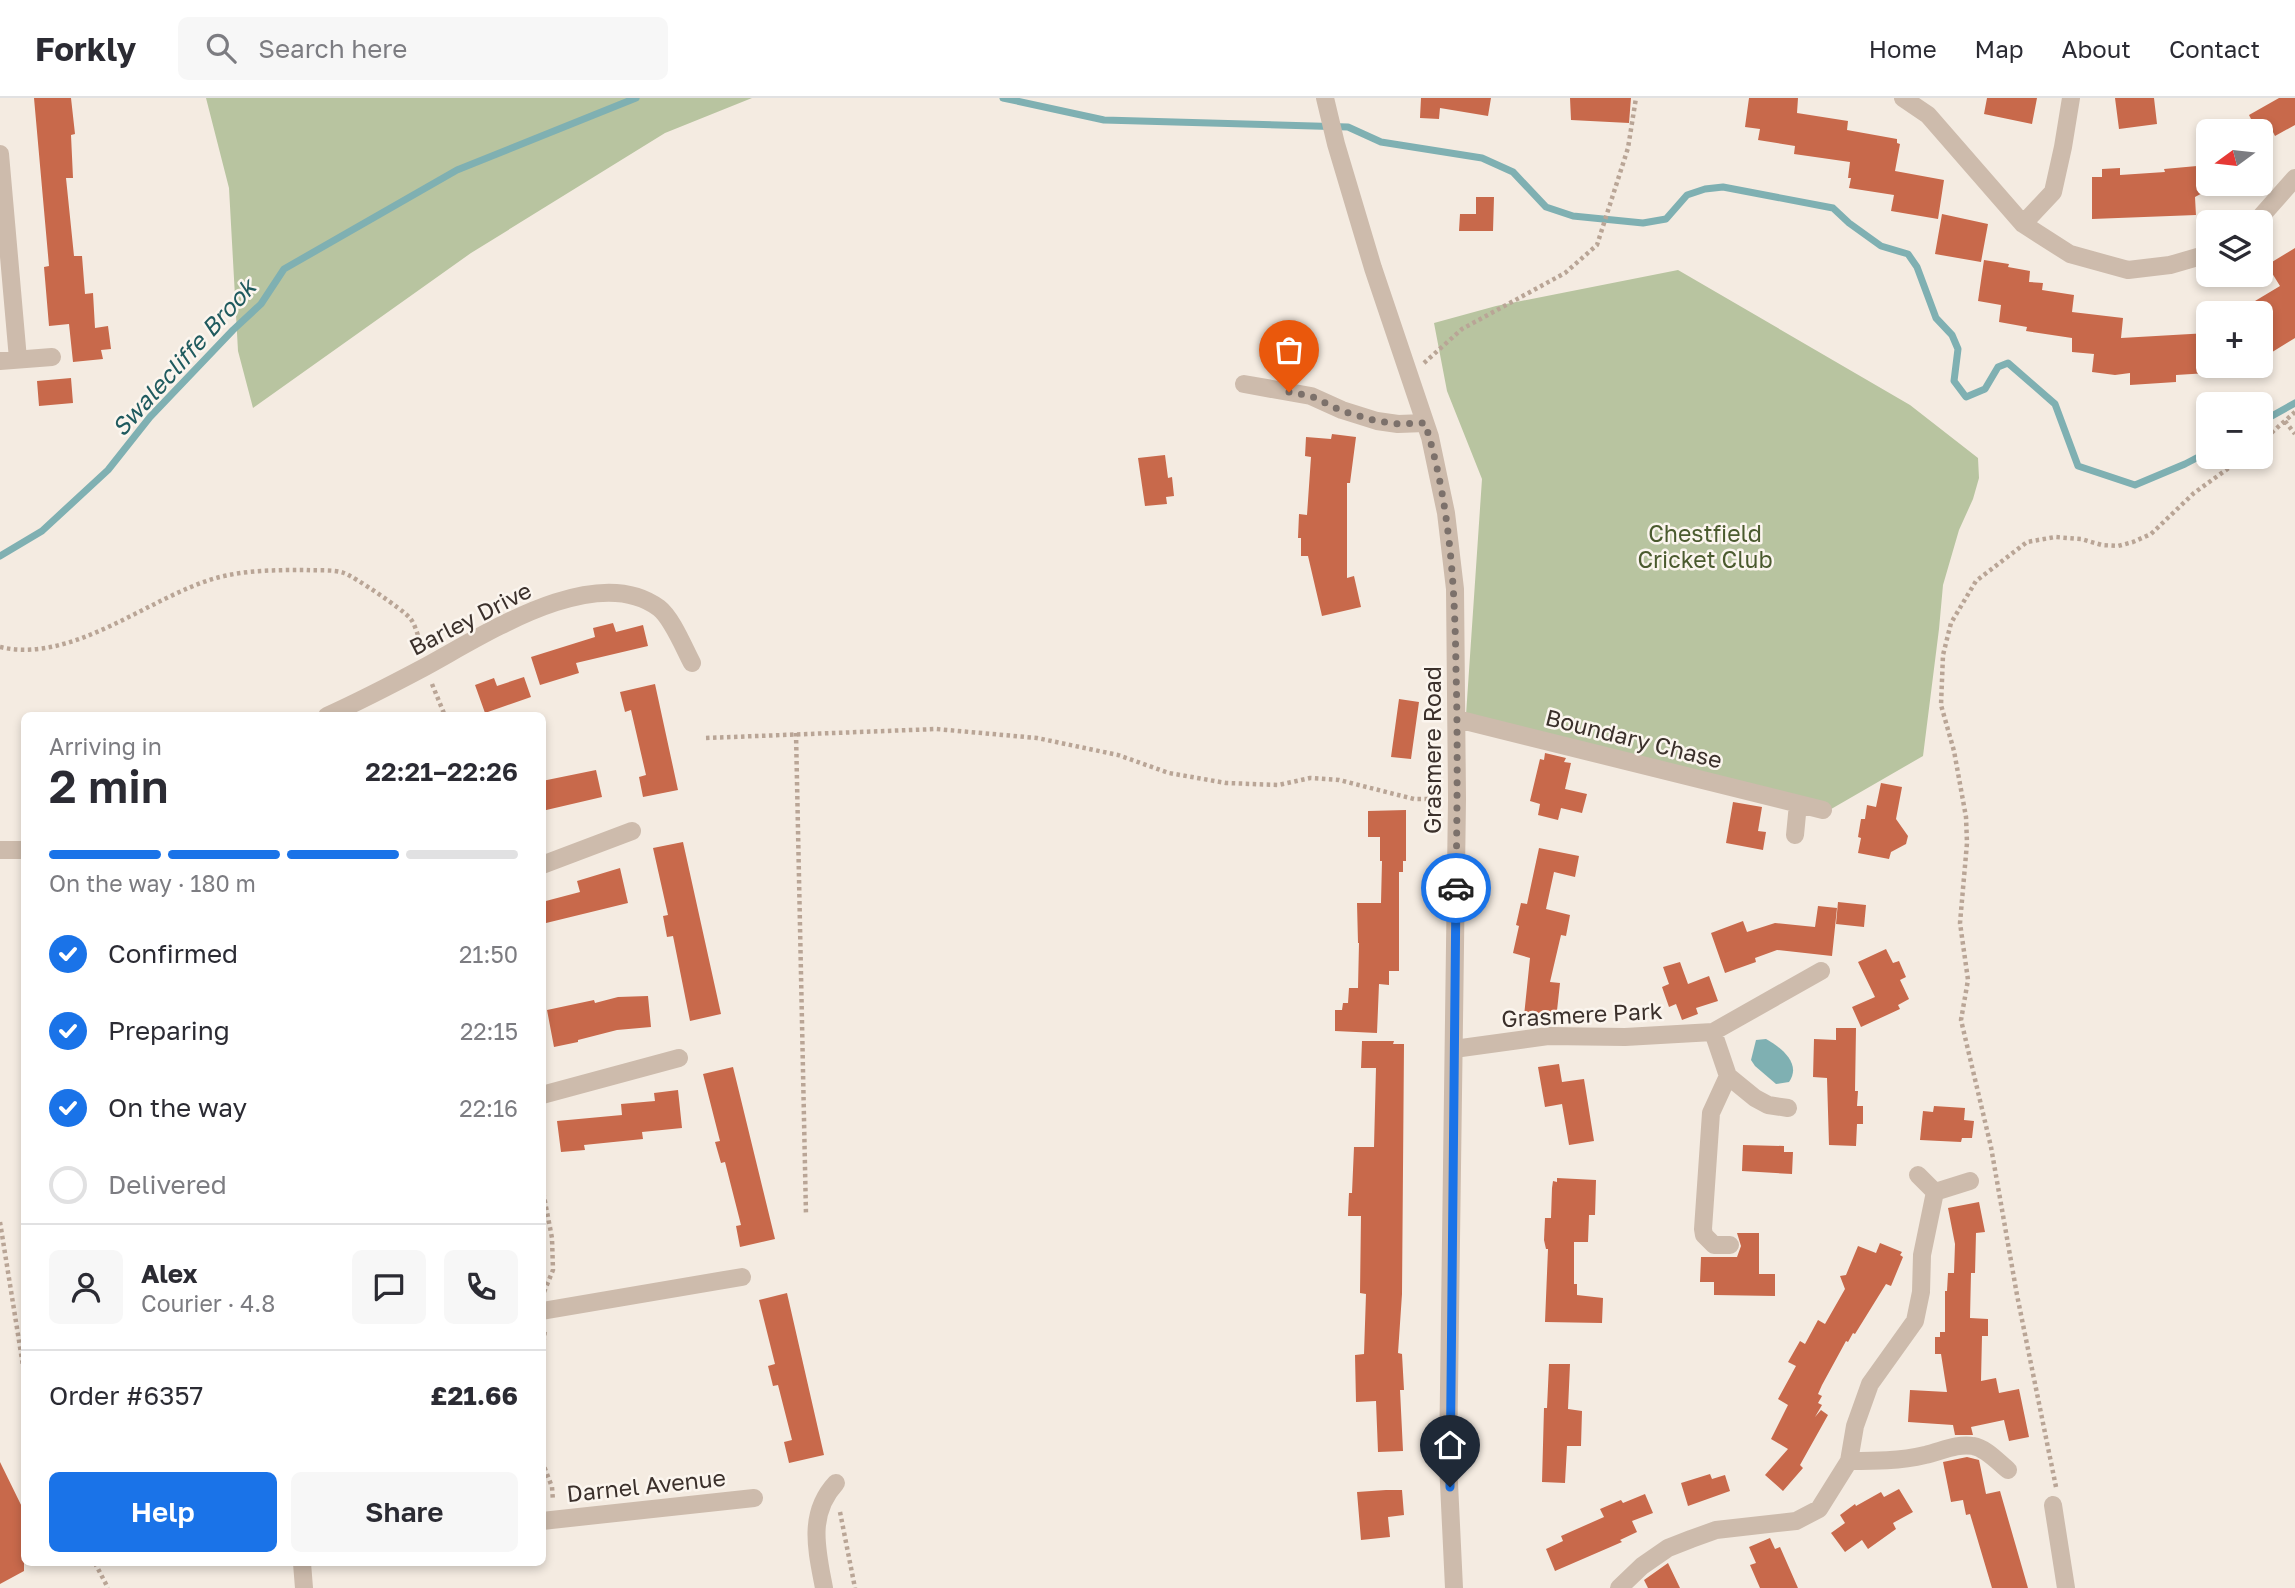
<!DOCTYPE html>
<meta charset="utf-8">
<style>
:root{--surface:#fff;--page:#f7f7f7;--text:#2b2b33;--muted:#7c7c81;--line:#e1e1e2;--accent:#1a73e8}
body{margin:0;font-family:"Golos Text",sans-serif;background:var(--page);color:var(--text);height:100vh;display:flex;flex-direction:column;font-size:26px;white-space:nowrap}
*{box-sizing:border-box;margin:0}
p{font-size:23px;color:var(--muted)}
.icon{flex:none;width:38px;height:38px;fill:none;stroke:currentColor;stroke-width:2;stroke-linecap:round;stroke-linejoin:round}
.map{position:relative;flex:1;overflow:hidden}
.drawer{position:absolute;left:21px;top:614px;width:525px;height:854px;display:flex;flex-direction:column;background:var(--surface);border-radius:10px;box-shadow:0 4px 10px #0003}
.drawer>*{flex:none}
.needle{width:46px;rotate:255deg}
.tools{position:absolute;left:2196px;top:21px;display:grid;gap:14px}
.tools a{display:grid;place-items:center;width:77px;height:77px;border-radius:10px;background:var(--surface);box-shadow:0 4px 10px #0003;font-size:35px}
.pin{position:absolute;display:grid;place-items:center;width:60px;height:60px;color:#fff;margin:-72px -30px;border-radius:50% 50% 50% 0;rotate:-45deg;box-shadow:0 0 7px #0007}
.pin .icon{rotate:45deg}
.courier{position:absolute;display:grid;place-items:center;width:70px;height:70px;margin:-35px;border:5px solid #1a73e8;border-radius:50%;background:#fff;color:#222;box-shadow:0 2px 9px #0007}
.headline em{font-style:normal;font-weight:600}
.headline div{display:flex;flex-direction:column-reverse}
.headline{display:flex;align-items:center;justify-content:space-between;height:119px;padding:0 28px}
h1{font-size:46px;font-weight:600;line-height:52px}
.bar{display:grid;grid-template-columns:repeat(4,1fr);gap:10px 7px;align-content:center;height:84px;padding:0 28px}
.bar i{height:9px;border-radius:5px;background:var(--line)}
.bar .selected{background:var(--accent)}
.bar p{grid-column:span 4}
.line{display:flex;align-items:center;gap:18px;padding:0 28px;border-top:2px solid var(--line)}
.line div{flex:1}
.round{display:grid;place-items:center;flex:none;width:74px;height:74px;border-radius:10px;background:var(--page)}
ol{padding:0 28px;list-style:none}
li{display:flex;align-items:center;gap:21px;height:77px}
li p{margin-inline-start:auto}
li .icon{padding:7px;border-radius:50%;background:var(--accent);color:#fff;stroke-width:4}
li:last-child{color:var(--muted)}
li i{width:38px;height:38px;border:4px solid var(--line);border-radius:50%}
.action{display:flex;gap:14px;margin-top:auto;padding:14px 28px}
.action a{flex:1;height:80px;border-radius:10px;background:var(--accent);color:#fff;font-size:28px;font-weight:600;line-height:80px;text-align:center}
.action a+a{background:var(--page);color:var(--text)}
header{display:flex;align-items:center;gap:42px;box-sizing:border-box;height:98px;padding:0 35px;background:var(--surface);border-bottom:2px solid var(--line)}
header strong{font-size:33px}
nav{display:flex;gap:38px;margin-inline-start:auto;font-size:24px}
.search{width:490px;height:63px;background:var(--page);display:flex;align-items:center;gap:18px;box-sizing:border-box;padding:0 24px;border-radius:10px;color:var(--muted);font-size:26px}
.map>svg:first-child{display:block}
.green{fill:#b8c4a0}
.water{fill:#7fb0b2}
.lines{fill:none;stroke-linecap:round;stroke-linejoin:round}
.stream{stroke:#7fb0b2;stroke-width:7}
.building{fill:#c8694b}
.path{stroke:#b9a596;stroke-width:4.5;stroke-dasharray:3.5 3.5;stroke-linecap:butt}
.minor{stroke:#cdbbac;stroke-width:18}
.done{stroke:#7c716b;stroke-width:7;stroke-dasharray:0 12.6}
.route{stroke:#1a73e8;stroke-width:9}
.labels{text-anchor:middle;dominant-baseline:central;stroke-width:5;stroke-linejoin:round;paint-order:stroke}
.park-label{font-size:23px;fill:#4a5a2e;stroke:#fbf5ee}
.street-label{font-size:23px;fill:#3b302b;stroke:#fbf5ee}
.water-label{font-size:24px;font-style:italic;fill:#1f5a5e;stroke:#fbf5ee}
</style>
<header>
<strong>Forkly</strong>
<div class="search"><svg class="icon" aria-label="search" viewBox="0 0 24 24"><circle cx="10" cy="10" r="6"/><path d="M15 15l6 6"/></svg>Search here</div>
<nav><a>Home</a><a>Map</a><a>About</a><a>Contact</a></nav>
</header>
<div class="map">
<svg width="2295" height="1490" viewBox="0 0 2295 1490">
<rect width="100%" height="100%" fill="#f4ebe1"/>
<path class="green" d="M 206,0 L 752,0 L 665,35 L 471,155 L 253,310 L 238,253 L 229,90 Z
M 1678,172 L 1910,307 L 1978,360 L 1979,380 L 1973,401 L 1959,432 L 1943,487 L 1939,531 L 1923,658 L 1826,714 L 1466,617 L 1482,381 L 1447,293 L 1434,225 L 1496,208 Z"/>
<path class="water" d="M 1766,941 C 1781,949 1802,966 1789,984 L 1776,986 L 1755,968 L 1751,962 L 1756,942 Z"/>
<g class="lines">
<path class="stream" d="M 1003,0 L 1104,22 L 1348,29 L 1381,44 L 1482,60 L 1513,74 L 1546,109 L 1573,118 L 1643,125 L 1666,121 L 1687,97 L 1705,91 L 1723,89 L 1833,110 L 1849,125 L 1881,148 L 1908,156 L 1917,169 L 1936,220 L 1952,237 L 1958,251 L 1954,283 L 1966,299 L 1985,291 L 1998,269 L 2008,265 L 2055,306 L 2078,368 L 2135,387 L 2185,366 L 2208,354
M 2261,324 L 2295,305
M 0,458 L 42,433 L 108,372 L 150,319 L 233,232 L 261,206 L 284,171 L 457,72 L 636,0"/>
</g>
<path class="building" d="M 34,0 L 71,0 L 75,36 L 71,37 L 73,80 L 66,80 L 74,158 L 82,158 L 85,196 L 93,195 L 95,230 L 108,228 L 111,251 L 101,252 L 103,261 L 73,264 L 69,226 L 49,228 L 44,169 L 49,168 Z
M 1421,0 L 1491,0 L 1488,18 L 1440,10 L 1439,21 L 1420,20 Z
M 1570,0 L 1631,0 L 1629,25 L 1571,22 Z
M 1749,0 L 1798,0 L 1797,15 L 1848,23 L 1847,32 L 1897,41 L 1897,45 L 1900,46 L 1895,73 L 1944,82 L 1938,121 L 1891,113 L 1894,97 L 1849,90 L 1851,80 L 1848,80 L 1850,64 L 1794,56 L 1795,48 L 1758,42 L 1760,31 L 1745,29 Z
M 1987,0 L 2037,0 L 2032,26 L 1984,16 Z
M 2115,0 L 2154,0 L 2157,26 L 2119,31 Z
M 2279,0 L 2295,0 L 2295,27 L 2275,38 L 2272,32 L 2261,39 L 2261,33 L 2257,33 L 2249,17 Z
M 2208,67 L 2208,92 L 2195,99 L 2196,117 L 2092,121 L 2092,79 L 2102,79 L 2102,71 L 2120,70 L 2120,77 L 2165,74 L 2164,71 Z
M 1476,99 L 1494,99 L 1493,133 L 1459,133 L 1460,116 L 1476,116 Z
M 1942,116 L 1988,126 L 1981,164 L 1935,156 Z
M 2295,150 L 2295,240 L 2261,261 L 2261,215 L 2235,215 L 2280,188 L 2267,167 Z
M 1984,162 L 2009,166 L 2008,169 L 2030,173 L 2029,184 L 2043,185 L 2042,192 L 2074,197 L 2072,214 L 2123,220 L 2121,240 L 2208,235 L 2208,275 L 2176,277 L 2176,284 L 2130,287 L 2130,275 L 2115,277 L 2092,274 L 2094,256 L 2072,254 L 2072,240 L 2026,233 L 2027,229 L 1999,224 L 2001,207 L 1978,203 Z
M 71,280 L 73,305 L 39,308 L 37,283 Z
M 1332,336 L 1356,339 L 1350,385 L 1347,385 L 1347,480 L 1354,478 L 1361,509 L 1322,518 L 1308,458 L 1301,458 L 1301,440 L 1298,440 L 1299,416 L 1307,417 L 1311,359 L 1305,358 L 1306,339 L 1331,341 Z
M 1165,357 L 1168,380 L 1172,379 L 1174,398 L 1166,399 L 1167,406 L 1145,408 L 1138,360 Z
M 613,525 L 616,534 L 643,527 L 648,548 L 576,565 L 579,575 L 540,587 L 531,559 L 595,539 L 593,530 Z
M 524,579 L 531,599 L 485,615 L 475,587 L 494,580 L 497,588 Z
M 655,586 L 678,692 L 643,699 L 639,679 L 646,677 L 631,612 L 625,614 L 620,594 Z
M 1399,601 L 1419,604 L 1411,661 L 1391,659 Z
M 1545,655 L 1566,660 L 1564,664 L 1571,665 L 1565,691 L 1587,696 L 1582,715 L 1561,710 L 1558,722 L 1538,717 L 1540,706 L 1530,703 L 1540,661 L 1544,662 Z
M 596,672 L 602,699 L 542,713 L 542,683 Z
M 1881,685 L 1902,689 L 1896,721 L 1908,738 L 1906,746 L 1891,754 L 1889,761 L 1858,755 L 1861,740 L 1858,739 L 1861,721 L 1865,721 L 1867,707 L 1876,709 Z
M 1733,704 L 1762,709 L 1758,733 L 1766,734 L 1763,752 L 1726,745 Z
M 1406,712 L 1406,763 L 1403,763 L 1403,774 L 1399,774 L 1399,873 L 1389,873 L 1389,887 L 1379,886 L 1377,935 L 1335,933 L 1335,912 L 1342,912 L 1343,905 L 1348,905 L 1349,890 L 1358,890 L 1359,845 L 1358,845 L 1357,805 L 1381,805 L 1382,763 L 1380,763 L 1380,739 L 1368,739 L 1368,713 Z
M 683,744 L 721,916 L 690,923 L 673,838 L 667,839 L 663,818 L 668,817 L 653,750 Z
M 1539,750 L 1579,758 L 1575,779 L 1554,774 L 1546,811 L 1570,817 L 1566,838 L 1561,837 L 1550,884 L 1560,885 L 1556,922 L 1524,918 L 1530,860 L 1513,855 L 1519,828 L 1516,827 L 1521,805 L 1527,806 Z
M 620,770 L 628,805 L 542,826 L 542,804 L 580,794 L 577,783 Z
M 1838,804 L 1866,807 L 1864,829 L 1836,826 Z
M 1818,808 L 1837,810 L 1832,858 L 1777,852 L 1755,860 L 1756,864 L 1725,875 L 1711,835 L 1743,823 L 1747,834 L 1775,825 L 1815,829 Z
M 1886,851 L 1893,865 L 1899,863 L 1906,879 L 1900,882 L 1909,901 L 1898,907 L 1900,911 L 1861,929 L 1852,909 L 1875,899 L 1858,864 Z
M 1680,864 L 1688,886 L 1709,878 L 1718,903 L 1696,910 L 1698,916 L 1682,922 L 1676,906 L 1669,909 L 1662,889 L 1669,886 L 1663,869 Z
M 648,898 L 651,929 L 617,932 L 578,942 L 578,944 L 554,949 L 547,912 L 594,902 L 595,905 L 618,899 Z
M 1836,930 L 1856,930 L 1855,993 L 1858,993 L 1857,1008 L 1863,1008 L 1863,1026 L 1857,1026 L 1856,1048 L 1829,1047 L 1827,980 L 1813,979 L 1814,941 L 1836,942 Z
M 1362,943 L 1394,943 L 1393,946 L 1404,946 L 1402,1196 L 1398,1255 L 1402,1256 L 1404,1292 L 1400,1292 L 1403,1353 L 1378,1354 L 1376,1303 L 1356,1304 L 1355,1257 L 1364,1256 L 1366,1196 L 1360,1195 L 1361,1118 L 1348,1118 L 1349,1095 L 1352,1095 L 1354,1049 L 1374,1049 L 1376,970 L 1361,970 Z
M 1559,966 L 1562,984 L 1584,981 L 1594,1043 L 1569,1047 L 1562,1006 L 1545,1009 L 1538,969 Z
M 733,969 L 775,1141 L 740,1149 L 736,1128 L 741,1127 L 725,1064 L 721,1065 L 715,1044 L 720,1043 L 703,976 Z
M 678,992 L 682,1030 L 642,1034 L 643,1041 L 584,1047 L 585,1052 L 561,1054 L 557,1023 L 622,1017 L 621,1006 L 655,1003 L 654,995 Z
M 1934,1008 L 1965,1010 L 1964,1022 L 1974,1023 L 1972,1040 L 1962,1040 L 1961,1044 L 1920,1042 L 1923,1013 L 1933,1014 Z
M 1743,1047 L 1784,1048 L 1784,1054 L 1793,1054 L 1792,1076 L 1742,1073 Z
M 1557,1080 L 1596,1082 L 1595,1117 L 1589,1117 L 1588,1144 L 1574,1144 L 1574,1186 L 1577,1186 L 1577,1197 L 1603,1200 L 1602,1225 L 1545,1224 L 1548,1151 L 1546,1151 L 1544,1142 L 1545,1120 L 1551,1120 L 1552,1090 L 1553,1083 L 1557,1084 Z
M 1979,1104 L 1985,1134 L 1976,1135 L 1975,1175 L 1965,1175 L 1971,1175 L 1970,1220 L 1988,1221 L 1988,1238 L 1982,1238 L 1981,1283 L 1996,1280 L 1999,1295 L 2019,1291 L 2029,1339 L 2009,1343 L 2004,1322 L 1971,1329 L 1973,1337 L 1955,1337 L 1953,1327 L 1908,1324 L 1910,1292 L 1947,1294 L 1941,1256 L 1935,1256 L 1935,1239 L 1940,1239 L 1940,1234 L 1945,1234 L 1945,1193 L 1947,1193 L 1948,1175 L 1954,1175 L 1955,1146 L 1948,1110 Z
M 1737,1135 L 1759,1135 L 1759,1176 L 1775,1176 L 1775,1198 L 1714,1197 L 1714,1184 L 1700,1184 L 1701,1159 L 1737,1159 L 1741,1148 Z
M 1880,1145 L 1902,1154 L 1900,1157 L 1903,1159 L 1891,1188 L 1886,1186 L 1855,1236 L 1853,1235 L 1848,1244 L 1846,1243 L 1822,1287 L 1818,1296 L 1822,1298 L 1818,1305 L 1822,1307 L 1815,1319 L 1821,1312 L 1828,1317 L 1800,1367 L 1803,1370 L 1783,1393 L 1765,1377 L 1788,1351 L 1771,1341 L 1788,1307 L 1778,1301 L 1796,1268 L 1788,1264 L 1800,1243 L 1805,1246 L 1818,1222 L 1825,1226 L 1845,1191 L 1840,1178 L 1846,1177 L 1858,1148 L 1876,1155 Z
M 787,1195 L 824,1357 L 789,1365 L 784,1344 L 792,1342 L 778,1287 L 773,1288 L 768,1268 L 775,1266 L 759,1202 Z
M 1549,1266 L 1570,1266 L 1568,1311 L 1582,1313 L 1581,1348 L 1567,1348 L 1565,1385 L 1542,1384 L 1544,1310 L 1547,1310 Z
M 1967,1359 L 1979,1362 L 1986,1396 L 2000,1393 L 2028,1490 L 1992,1490 L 1970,1416 L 1966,1417 L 1963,1402 L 1951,1404 L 1943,1364 Z
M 0,1364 L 24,1413 L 24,1473 L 0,1486 Z
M 1710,1376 L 1712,1381 L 1725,1377 L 1730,1393 L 1688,1408 L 1681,1385 Z
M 1899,1391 L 1913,1414 L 1893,1425 L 1896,1431 L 1868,1451 L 1862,1442 L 1845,1454 L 1831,1435 L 1845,1425 L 1840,1417 L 1855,1406 L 1856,1408 L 1881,1394 L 1884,1399 Z
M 1386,1392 L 1402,1392 L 1404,1417 L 1388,1419 L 1390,1439 L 1361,1442 L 1357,1394 Z
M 1645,1396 L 1653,1415 L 1632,1423 L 1637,1434 L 1620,1442 L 1622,1444 L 1555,1473 L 1546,1451 L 1563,1443 L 1561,1438 L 1604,1419 L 1600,1411 L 1621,1402 L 1623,1405 Z
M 1770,1440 L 1775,1451 L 1780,1449 L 1798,1490 L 1760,1490 L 1750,1467 L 1756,1465 L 1749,1449 Z
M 1668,1465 L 1680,1490 L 1648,1490 L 1644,1482 Z"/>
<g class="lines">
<path class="path" d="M 1424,265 L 1462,231 L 1565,175 L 1597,147 L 1628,50 L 1636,0
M 2285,323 L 2295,336
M 2261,344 L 2295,314
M 0,549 C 73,566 149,499 216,480 C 245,472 276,472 306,472 C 318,473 333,471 344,475 C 355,479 402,511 410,520 C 416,527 418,541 423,549
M 432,586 L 445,618
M 796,635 L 806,1117
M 706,640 L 936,631 L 1037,640 L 1118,657 L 1169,675 L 1226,685 L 1278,687 L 1310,680 L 1339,682 L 1414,701 L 1439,701
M 542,1088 L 552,1140 L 553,1172 L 544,1194
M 0,1124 L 24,1274
M 542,1258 L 545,1231
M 542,1363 L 552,1389 L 553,1403
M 2056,1389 L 2017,1197 L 1991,1049 L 1961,922 L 1968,882 L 1960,825 L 1967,745 L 1966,719 L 1954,653 L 1941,607 L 1943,557 L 1951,525 L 1976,483 L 2027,444 L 2055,439 L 2081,441 L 2102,447 L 2118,448 L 2133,444 L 2151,436 L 2194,395 L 2244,359
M 840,1414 L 855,1490
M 95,1465 L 108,1490"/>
<path class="minor" d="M 1325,0 L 1336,46 L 1373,170 L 1430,339 L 1446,415 L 1455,491 L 1457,701 L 1448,1364 L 1454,1490
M 1903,0 L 1928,17 L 2023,126 L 2070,156 L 2128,172 L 2170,167 L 2208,156
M 0,56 L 18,261
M 2256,124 L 2295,80
M 2023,126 L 2053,94 L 2063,49 L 2071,0
M 0,263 L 52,259
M 1244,286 L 1311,298 L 1342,312 L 1377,323 L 1398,326 L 1425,325
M 327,618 C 360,603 391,587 423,570 C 481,539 595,462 659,510 C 672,520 684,550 692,565
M 1457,621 L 1823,712
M 1795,737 L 1798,706
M 0,752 L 24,752
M 542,767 L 632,733
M 1713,934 L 1728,978 L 1755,1000 L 1768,1007 L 1788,1010
M 1454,951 L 1548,938 L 1625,939 L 1713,934 L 1821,873
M 1728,978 L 1711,1015 L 1703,1131 L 1704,1137 L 1714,1147 L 1730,1147
M 542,997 L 679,960
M 1918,1077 L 1935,1094 L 1970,1083
M 542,1213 L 742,1179
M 1849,1363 C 1874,1363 1900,1363 1925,1357 C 1940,1354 1957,1345 1973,1348 C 1986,1350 1998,1364 2008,1372
M 2053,1407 L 2066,1490
M 542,1423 L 754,1400
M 302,1465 L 304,1490
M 824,1490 C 817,1453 807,1416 836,1385
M 1619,1490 L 1642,1468 L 1668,1450 L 1691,1441 L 1716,1432 L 1796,1423 L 1819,1411 L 1849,1363 L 1855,1328 L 1870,1286 L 1915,1223 L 1921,1194 L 1922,1157 L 1935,1094"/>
</g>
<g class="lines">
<path class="done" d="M 1289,294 L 1311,298 L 1342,313 L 1377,323 L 1398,326 L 1425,325 C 1450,405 1455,488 1456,572 C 1458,644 1457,717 1456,790"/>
<path class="route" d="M 1450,1389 L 1456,790"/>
</g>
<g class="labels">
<g class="park-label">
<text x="1705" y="435">Chestfield<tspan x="1705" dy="26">Cricket Club</tspan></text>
</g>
<g class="street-label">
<text transform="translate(470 520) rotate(-27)">Barley Drive</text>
<text transform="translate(1634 640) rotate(14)">Boundary Chase</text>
<text transform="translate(1432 652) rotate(-90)">Grasmere Road</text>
<text transform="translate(1582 916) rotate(-3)">Grasmere Park</text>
<text transform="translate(646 1387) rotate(-6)">Darnel Avenue</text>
</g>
<g class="water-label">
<text transform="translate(183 259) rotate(-48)">Swalecliffe Brook</text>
</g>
</g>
</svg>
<div class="tools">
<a><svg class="needle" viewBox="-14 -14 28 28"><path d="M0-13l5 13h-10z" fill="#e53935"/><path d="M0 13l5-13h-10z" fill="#7c7c81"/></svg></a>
<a><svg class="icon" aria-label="layers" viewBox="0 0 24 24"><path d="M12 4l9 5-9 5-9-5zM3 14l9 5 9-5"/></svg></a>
<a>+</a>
<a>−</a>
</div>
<div class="pin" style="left:1289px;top:294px;background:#ea580c"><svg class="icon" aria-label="bag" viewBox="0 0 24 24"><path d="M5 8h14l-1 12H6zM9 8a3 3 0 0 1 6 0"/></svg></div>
<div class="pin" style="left:1450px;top:1389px;background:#1f2937"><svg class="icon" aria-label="home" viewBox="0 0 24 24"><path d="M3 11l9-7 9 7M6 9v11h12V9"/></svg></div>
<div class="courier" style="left:1456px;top:790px"><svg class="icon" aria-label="car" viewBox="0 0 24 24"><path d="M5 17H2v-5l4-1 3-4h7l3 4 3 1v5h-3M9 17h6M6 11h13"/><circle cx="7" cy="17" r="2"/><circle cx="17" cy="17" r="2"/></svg></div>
<section class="drawer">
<div class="headline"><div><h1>2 min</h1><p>Arriving in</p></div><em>22:21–22:26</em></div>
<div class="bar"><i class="selected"></i><i class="selected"></i><i class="selected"></i><i></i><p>On the way · 180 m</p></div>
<ol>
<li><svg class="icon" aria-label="check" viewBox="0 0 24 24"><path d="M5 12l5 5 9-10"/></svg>Confirmed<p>21:50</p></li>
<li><svg class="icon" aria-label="check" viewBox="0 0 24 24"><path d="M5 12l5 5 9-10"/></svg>Preparing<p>22:15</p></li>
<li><svg class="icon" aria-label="check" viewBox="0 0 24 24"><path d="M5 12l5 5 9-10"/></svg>On the way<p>22:16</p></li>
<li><i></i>Delivered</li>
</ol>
<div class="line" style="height:126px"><a class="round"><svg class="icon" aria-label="person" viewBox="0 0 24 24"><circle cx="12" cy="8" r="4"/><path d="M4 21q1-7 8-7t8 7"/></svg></a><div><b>Alex</b><p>Courier · 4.8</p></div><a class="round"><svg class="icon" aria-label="chat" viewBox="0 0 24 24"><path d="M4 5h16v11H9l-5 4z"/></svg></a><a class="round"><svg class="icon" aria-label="phone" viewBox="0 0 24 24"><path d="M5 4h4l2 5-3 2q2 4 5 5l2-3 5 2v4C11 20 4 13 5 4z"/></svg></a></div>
<div class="line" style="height:91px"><div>Order #6357</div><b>£21.66</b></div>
<div class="action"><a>Help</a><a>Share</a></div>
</section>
</div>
